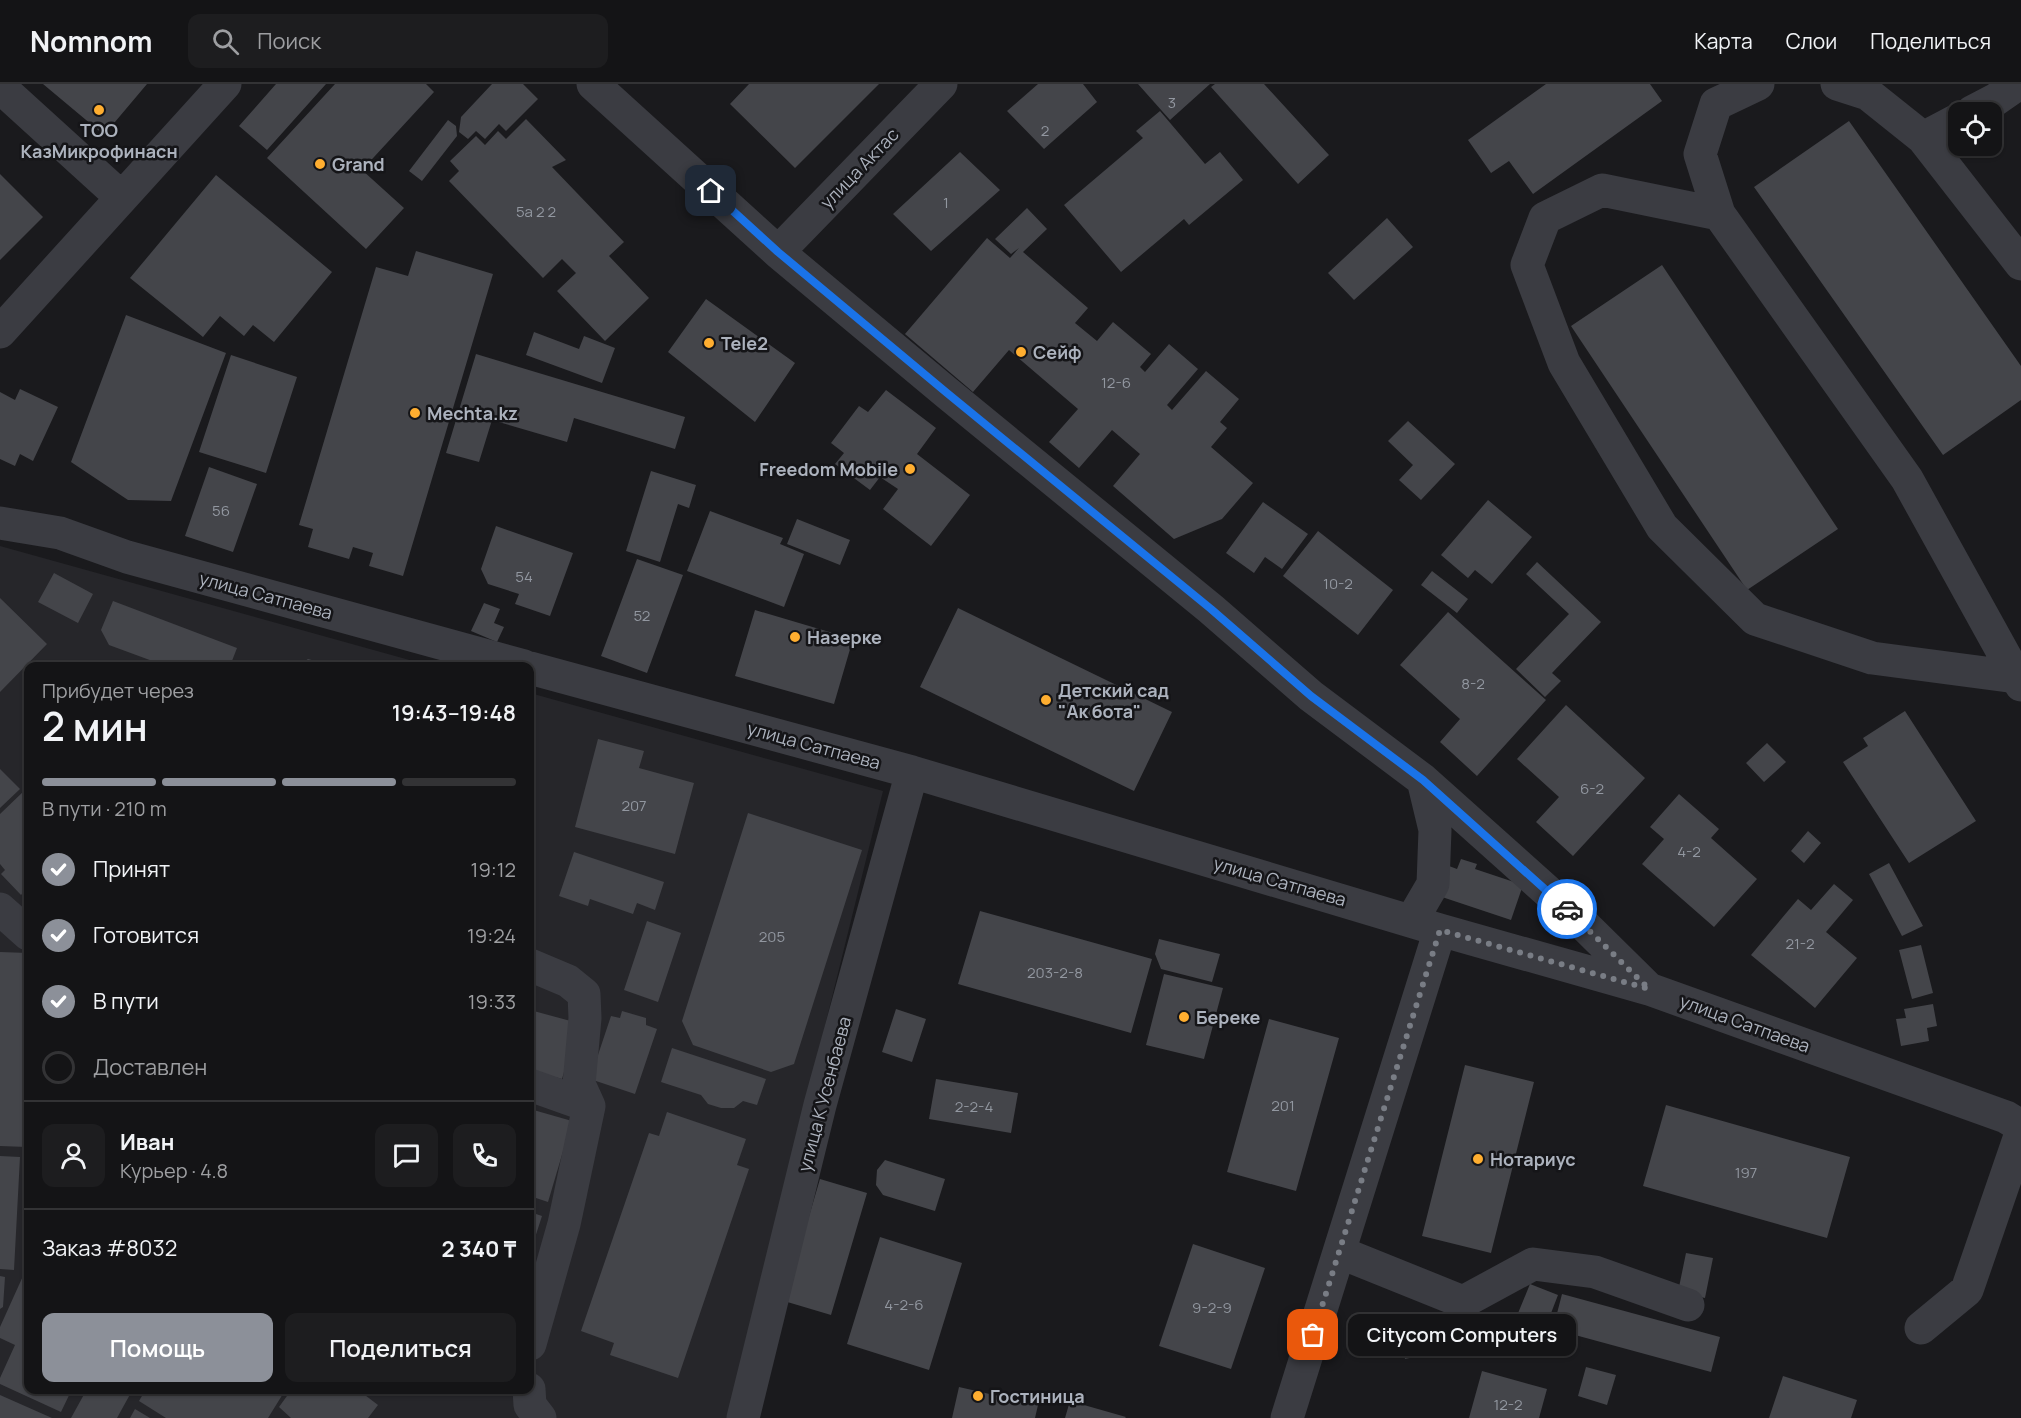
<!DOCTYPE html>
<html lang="ru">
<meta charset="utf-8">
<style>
:root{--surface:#141416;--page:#1d1d1f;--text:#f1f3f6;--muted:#9d9ea1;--line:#333335;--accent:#8c9099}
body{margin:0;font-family:Manrope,sans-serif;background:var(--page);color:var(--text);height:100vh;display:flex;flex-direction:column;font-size:22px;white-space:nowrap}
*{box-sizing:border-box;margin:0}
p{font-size:20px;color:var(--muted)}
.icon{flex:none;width:33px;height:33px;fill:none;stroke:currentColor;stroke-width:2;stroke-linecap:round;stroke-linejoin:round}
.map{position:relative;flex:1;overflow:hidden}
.details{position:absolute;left:24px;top:578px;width:510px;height:732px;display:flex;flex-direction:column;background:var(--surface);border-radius:12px;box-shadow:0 2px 4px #0004,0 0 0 2px var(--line)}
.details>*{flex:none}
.tools{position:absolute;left:1948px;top:18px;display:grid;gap:12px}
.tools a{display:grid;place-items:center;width:54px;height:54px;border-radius:12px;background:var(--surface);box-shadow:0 2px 4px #0004,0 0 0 2px var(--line);font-size:30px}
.pin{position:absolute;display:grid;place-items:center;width:51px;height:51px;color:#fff;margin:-26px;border-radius:12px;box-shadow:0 3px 9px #0006}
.courier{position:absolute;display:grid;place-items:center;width:60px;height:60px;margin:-30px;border:4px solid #1a73e8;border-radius:50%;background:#fff;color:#222;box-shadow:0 2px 8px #0007}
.bubble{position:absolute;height:42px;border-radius:12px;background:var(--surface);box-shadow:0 2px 4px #0004,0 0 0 2px var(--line);font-size:20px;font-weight:600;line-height:42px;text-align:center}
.summary em{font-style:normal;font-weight:600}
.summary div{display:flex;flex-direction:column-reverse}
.summary{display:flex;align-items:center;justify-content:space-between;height:102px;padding:0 18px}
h1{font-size:39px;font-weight:600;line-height:45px}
.bar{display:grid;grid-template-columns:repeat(4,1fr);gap:9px 6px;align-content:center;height:72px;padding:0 18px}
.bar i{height:8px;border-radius:4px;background:var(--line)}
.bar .selected{background:var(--accent)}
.bar p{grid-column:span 4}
.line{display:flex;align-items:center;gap:15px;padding:0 18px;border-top:2px solid var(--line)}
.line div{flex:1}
.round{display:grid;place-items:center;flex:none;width:63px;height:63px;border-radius:12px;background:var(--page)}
ol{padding:0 18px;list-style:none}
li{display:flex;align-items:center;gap:18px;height:66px}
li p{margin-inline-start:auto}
li .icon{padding:6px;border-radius:50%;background:var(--accent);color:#fff;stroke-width:4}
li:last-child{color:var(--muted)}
li i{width:33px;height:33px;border:3px solid var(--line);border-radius:50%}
.action{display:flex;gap:12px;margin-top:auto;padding:12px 18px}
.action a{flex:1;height:69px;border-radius:12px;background:var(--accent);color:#fff;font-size:24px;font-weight:600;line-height:69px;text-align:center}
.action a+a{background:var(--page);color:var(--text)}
header{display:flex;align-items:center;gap:36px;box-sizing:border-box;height:84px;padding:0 30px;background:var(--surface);border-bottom:2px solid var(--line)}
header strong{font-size:28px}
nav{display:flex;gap:33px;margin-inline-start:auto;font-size:21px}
.search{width:420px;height:54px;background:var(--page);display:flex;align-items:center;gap:15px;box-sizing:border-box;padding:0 21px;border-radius:12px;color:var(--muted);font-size:22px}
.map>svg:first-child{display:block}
.built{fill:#26262a}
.building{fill:#44454a}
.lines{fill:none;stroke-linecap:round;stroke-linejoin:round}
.minor{stroke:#3b3c42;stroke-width:33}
.done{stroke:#797d85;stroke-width:6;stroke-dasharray:0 10.8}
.route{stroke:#1a73e8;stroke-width:8}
.poi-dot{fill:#ffae30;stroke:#151518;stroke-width:2}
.labels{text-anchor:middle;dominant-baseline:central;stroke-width:5;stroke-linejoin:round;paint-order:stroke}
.number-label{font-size:15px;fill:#9297a0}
.poi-label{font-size:18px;font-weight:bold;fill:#acb2bd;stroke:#151518;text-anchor:start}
.street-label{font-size:18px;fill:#acb2bd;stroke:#151518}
</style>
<header>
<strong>Nomnom</strong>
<div class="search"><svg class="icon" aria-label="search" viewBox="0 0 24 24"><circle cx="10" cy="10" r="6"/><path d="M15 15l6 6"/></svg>Поиск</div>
<nav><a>Карта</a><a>Слои</a><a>Поделиться</a></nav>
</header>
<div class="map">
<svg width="2021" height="1334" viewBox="0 0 2021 1334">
<rect width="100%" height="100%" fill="#1a1a1d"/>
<path class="built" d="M 0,462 L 431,582 L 28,582 L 28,1305 L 530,1305 L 530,609 L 883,707 L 728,1334 L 0,1334 Z"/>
<path class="building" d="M 43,0 L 147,0 L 104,51 Z
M 276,0 L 326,0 L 267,66 L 239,42 Z
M 335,0 L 426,0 L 434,8 L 362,86 L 404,124 L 366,165 L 267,74 Z
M 492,0 L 523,0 L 538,15 L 506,47 L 499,40 L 485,55 L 476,47 L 468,55 L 459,48 L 461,33 Z
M 749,0 L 879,0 L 795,84 L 730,20 Z
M 1038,0 L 1083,0 L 1097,18 L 1044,65 L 1007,27 Z
M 1138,0 L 1210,0 L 1170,36 Z
M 1215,0 L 1264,0 L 1329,71 L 1298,100 L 1211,3 Z
M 1546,0 L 1650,0 L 1662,17 L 1533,110 L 1509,77 L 1491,89 L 1468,56 Z
M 1160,27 L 1205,80 L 1220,68 L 1243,96 L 1189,141 L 1184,135 L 1121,188 L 1064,121 L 1143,54 L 1136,47 Z
M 526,35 L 566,76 L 552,83 L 624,158 L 609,172 L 649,214 L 605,257 L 557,207 L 576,189 L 562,175 L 543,194 L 449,97 L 459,87 L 450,77 L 476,52 L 485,61 L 498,47 L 506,55 Z
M 448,36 L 456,42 L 457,52 L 422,97 L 409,87 Z
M 1849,37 L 2021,282 L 2021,316 L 1943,371 L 1754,103 Z
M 960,68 L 1000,106 L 931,167 L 893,130 Z
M 0,90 L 43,133 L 0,176 Z
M 216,91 L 332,188 L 274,258 L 253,241 L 244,252 L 220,232 L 203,253 L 130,194 Z
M 1027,124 L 1047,145 L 1023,168 L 1088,224 L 1075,239 L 1097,257 L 1113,238 L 1151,270 L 1140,283 L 1145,288 L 1169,260 L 1198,285 L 1167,321 L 1172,326 L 1206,287 L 1239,315 L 1220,338 L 1227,344 L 1211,363 L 1253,399 L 1222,435 L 1174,455 L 1113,402 L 1140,370 L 1112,346 L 1079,384 L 1049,358 L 1078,325 L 1009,266 L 973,308 L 905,250 L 987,154 L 1010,174 L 1019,164 L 1011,170 L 995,155 Z
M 1387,134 L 1413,163 L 1354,216 L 1328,189 Z
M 416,167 L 493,190 L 403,492 L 369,482 L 373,469 L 353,463 L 349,475 L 308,463 L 313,445 L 299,441 L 376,183 L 408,192 Z
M 1662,181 L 1838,445 L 1747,506 L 1571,242 Z
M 706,215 L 795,279 L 755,338 L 668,268 Z
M 126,231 L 226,269 L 171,417 L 128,416 L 71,378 Z
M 534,248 L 579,265 L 584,252 L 615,264 L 602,299 L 526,271 Z
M 476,270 L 685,333 L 675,365 L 574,334 L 567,358 L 492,336 L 479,378 L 446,369 Z
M 231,271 L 297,293 L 266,389 L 199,368 Z
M 20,305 L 58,323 L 33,377 L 20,370 L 15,382 L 0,375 L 0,308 L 15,316 Z
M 886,306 L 936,344 L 917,370 L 970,411 L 931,462 L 883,425 L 898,405 L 880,393 L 870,406 L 835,380 L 844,369 L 831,359 L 859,322 L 868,328 Z
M 1408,337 L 1455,380 L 1421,416 L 1399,396 L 1413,381 L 1388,357 Z
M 209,383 L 257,400 L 233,468 L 185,452 Z
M 651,387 L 696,401 L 689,424 L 678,420 L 660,478 L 626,467 Z
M 1488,416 L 1532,453 L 1492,500 L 1475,486 L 1468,494 L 1441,471 Z
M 1263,418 L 1308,450 L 1282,485 L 1265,473 L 1254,489 L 1226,469 Z
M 710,427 L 783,454 L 780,460 L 804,470 L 784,523 L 687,487 Z
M 797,435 L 850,456 L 840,481 L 787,460 Z
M 496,442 L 573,469 L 550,532 L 515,520 L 519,510 L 488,500 L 481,485 Z
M 1318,447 L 1393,506 L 1358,551 L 1283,492 Z
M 637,475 L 683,491 L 647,589 L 601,572 Z
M 1537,478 L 1601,538 L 1552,589 L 1561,597 L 1545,613 L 1516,585 L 1569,530 L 1526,490 Z
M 1432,487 L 1468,515 L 1457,529 L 1421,501 Z
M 54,489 L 93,510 L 78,539 L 38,518 Z
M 0,514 L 47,560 L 0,608 Z
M 113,517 L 237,564 L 230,582 L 166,582 L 109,561 L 101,546 Z
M 484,519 L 500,525 L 494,539 L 504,543 L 497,558 L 471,547 Z
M 958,524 L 1172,628 L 1134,707 L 920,603 Z
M 755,526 L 853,555 L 834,620 L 735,592 Z
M 1448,528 L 1546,616 L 1477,692 L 1440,658 L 1460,635 L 1400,581 Z
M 308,575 L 330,581 L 330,582 L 300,582 L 301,580 Z
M 1566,621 L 1645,694 L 1573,772 L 1536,738 L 1559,713 L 1517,675 Z
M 1905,627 L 1976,737 L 1909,779 L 1843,678 L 1868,662 L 1863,654 Z
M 598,655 L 644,667 L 639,684 L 694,699 L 675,770 L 575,743 Z
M 1767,659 L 1786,678 L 1764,698 L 1746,679 Z
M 0,685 L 20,705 L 0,724 Z
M 25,706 L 28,710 L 28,803 L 21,811 L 1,790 L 5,786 L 0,780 L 0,730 Z
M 1679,710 L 1719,745 L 1711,754 L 1757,795 L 1714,843 L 1642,780 L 1664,755 L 1650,743 Z
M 748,729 L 862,766 L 794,980 L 771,988 L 693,961 L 682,937 Z
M 1808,747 L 1821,759 L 1804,779 L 1791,767 Z
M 574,768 L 664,798 L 655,826 L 637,819 L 633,830 L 590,815 L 588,822 L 559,812 Z
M 1461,775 L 1477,780 L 1475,785 L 1523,801 L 1511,836 L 1439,812 L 1449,782 L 1457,785 Z
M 1889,779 L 1923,842 L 1902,852 L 1869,790 Z
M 1834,800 L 1853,816 L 1826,848 L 1857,874 L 1815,924 L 1751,871 L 1798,815 L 1811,826 Z
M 980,827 L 1152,875 L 1131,949 L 958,900 Z
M 647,837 L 681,849 L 658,918 L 624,906 Z
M 1159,855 L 1220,870 L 1212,898 L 1161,885 L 1155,870 Z
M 1921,861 L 1933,909 L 1912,915 L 1899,866 Z
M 0,868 L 28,869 L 27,1063 L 0,1062 Z
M 1164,890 L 1223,904 L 1204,975 L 1146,961 Z
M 1933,920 L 1937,942 L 1927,944 L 1929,957 L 1901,962 L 1896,935 L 1906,934 L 1904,925 Z
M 896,925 L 926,935 L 912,978 L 882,968 Z
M 530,926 L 578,939 L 562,995 L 530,986 Z
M 622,927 L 646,934 L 646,941 L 657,945 L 635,1010 L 590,995 L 611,932 L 620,934 Z
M 1269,935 L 1339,954 L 1296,1107 L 1227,1088 Z
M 672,964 L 766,995 L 757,1021 L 743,1017 L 734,1024 L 721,1024 L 708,1020 L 701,1011 L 661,998 Z
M 1465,981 L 1534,998 L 1491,1169 L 1422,1152 Z
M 936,995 L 1018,1009 L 1011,1049 L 929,1035 Z
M 1666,1021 L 1850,1073 L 1827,1154 L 1643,1102 Z
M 530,1025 L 572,1037 L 548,1118 L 530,1112 Z
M 667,1028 L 746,1055 L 737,1081 L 749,1085 L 678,1294 L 610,1271 L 614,1259 L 581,1247 L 649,1049 L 659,1052 Z
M 0,1072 L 20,1073 L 14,1186 L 0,1185 Z
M 885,1076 L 945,1095 L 935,1127 L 883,1111 L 876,1101 L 877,1086 Z
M 820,1095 L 867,1109 L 831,1231 L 784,1217 Z
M 530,1128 L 542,1132 L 530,1169 Z
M 880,1153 L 962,1179 L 929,1286 L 847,1260 Z
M 1193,1160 L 1265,1184 L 1231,1285 L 1159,1262 Z
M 1686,1169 L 1713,1174 L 1705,1214 L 1678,1208 Z
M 28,1181 L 28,1305 L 72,1305 L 61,1328 L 0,1300 L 0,1294 L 15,1261 L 0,1254 L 0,1243 Z
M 0,1192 L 5,1193 L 3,1223 L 0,1225 Z
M 1530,1200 L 1558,1211 L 1543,1250 L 1514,1239 Z
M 1562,1210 L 1720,1253 L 1711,1288 L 1553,1245 Z
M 1426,1239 L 1432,1269 L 1405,1275 L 1399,1245 Z
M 1586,1283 L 1616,1291 L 1607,1321 L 1578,1312 Z
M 1482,1287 L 1547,1305 L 1539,1334 L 1469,1334 Z
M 1783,1292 L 1857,1316 L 1851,1334 L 1769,1334 Z
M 959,1303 L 1038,1321 L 1035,1334 L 952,1334 Z
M 87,1305 L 133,1305 L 117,1334 L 71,1334 Z
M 146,1305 L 286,1305 L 268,1334 L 166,1334 L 139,1317 Z
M 292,1305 L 357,1305 L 378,1321 L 368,1334 L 291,1334 L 279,1323 Z
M 0,1311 L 52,1334 L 0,1334 Z
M 1070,1317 L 1126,1333 L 1125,1334 L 1065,1334 Z
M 135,1325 L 150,1334 L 130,1334 Z"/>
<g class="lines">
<path class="minor" d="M 593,0 L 778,168 L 947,309 L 1211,525 L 1311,612 L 1423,696 L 1575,832 L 1646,902
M 1758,0 L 1716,20 L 1700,70 L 1719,130 L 1907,395 L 2021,601
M 1837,0 L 1868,10 L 1923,54 L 2021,180
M 0,3 L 121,113
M 1972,28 L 1995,16 L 2018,0
M 1923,54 L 1959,35
M 1719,130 L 1602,106 L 1545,134 L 1527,181 L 1564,279 L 1662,443 L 1755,535 L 1872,574 L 2016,593
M 778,168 L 941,0
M 0,248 L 225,0
M 0,439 L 60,449 L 127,473 L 524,582
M 530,584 L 912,688 L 1440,846 L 1649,905 L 2006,1033 L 2021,1042
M 0,825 L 28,850
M 1412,836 L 1433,800 L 1435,746 L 1423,696
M 530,881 L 568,897 L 584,910 L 585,934 L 579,1000 L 589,1022 L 564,1140 L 530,1260
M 530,1001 L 589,1022
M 1339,1168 L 1463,1218 L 1533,1180 L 1595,1188 L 1688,1221
M 1921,1244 L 1967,1206 L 2021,1049
M 529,1305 L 530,1321 L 540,1334
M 743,1334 L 820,1021 L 912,688
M 1287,1334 L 1440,846"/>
</g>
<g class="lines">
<path class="done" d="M 1313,1251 L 1440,846 L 1649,905 L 1567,825"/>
<path class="route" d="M 711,107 L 778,168 L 947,309 L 1211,525 L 1311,612 L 1423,696 L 1567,825"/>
</g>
<g class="poi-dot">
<circle cx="99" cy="26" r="6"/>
<circle cx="320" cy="80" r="6"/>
<circle cx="709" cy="259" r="6"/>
<circle cx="1021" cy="268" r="6"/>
<circle cx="415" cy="329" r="6"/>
<circle cx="910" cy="385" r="6"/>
<circle cx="795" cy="553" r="6"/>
<circle cx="1046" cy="616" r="6"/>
<circle cx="1184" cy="933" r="6"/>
<circle cx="1478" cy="1075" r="6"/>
<circle cx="978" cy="1312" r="6"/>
</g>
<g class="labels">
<g class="number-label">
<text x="1172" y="18">3</text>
<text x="1045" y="46">2</text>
<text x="946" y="118">1</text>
<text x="536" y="127">5а 2 2</text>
<text x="1116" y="298">12-6</text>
<text x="221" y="426">56</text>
<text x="524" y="492">54</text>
<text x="1338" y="499">10-2</text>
<text x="642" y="531">52</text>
<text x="1473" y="599">8-2</text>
<text x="1592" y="704">6-2</text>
<text x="634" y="721">207</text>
<text x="1689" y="767">4-2</text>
<text x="772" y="852">205</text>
<text x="1800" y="859">21-2</text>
<text x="1055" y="888">203-2-8</text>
<text x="1283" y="1021">201</text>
<text x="974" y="1022">2-2-4</text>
<text x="1746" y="1088">197</text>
<text x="904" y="1220">4-2-6</text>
<text x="1212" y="1223">9-2-9</text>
<text x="1508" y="1320">12-2</text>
</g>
<g class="poi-label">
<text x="99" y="46" text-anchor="middle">ТОО<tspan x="99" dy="21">КазМикрофинасн</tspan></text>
<text x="332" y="80">Grand</text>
<text x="721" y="259">Tele2</text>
<text x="1033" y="268">Сейф</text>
<text x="427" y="329">Mechta.kz</text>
<text x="898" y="385" text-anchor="end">Freedom Mobile</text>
<text x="807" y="553">Назерке</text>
<text x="1058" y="606">Детский сад<tspan x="1058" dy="21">"Ак бота"</tspan></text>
<text x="1196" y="933">Береке</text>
<text x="1490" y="1075">Нотариус</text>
<text x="990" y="1312">Гостиница</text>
</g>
<g class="street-label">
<text transform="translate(859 84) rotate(-46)">улица Актас</text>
<text transform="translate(266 511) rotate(15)">улица Сатпаева</text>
<text transform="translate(814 661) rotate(15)">улица Сатпаева</text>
<text transform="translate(1280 797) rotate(16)">улица Сатпаева</text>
<text transform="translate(1745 939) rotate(20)">улица Сатпаева</text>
<text transform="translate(824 1010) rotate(-75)">улица К Усенбаева</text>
</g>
</g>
</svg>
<div class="tools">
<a><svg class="icon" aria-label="locate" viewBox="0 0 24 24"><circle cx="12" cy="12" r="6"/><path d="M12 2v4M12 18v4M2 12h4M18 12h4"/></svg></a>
</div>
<div class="pin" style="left:1313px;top:1251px;background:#ea580c"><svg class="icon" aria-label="bag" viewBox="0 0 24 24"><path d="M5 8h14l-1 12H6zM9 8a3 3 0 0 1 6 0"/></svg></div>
<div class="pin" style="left:711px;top:107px;background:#1f2937"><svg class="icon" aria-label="home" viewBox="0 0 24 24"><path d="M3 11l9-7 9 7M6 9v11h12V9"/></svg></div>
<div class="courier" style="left:1567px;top:825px"><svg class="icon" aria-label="car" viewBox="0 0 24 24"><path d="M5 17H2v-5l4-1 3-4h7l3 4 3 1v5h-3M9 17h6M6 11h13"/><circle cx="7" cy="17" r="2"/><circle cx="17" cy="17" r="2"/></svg></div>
<div class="bubble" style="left:1348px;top:1230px;width:228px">Citycom Computers</div>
<section class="details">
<div class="summary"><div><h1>2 мин</h1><p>Прибудет через</p></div><em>19:43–19:48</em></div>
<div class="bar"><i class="selected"></i><i class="selected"></i><i class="selected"></i><i></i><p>В пути · 210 m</p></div>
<ol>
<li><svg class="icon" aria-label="check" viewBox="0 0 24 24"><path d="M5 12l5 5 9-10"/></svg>Принят<p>19:12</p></li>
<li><svg class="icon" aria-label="check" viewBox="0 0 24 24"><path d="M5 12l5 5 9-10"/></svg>Готовится<p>19:24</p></li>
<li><svg class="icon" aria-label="check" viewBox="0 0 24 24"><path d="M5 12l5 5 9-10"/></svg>В пути<p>19:33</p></li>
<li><i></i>Доставлен</li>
</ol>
<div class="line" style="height:108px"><a class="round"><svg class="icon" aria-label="person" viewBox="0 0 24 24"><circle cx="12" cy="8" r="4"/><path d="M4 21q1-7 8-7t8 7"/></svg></a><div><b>Иван</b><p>Курьер · 4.8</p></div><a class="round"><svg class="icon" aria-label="chat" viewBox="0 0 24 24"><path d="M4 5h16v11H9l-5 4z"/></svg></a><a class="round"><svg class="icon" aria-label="phone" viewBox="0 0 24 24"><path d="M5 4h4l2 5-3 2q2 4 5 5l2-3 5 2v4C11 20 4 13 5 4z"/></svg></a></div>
<div class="line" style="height:78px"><div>Заказ #8032</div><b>2 340 ₸</b></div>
<div class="action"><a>Помощь</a><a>Поделиться</a></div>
</section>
</div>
